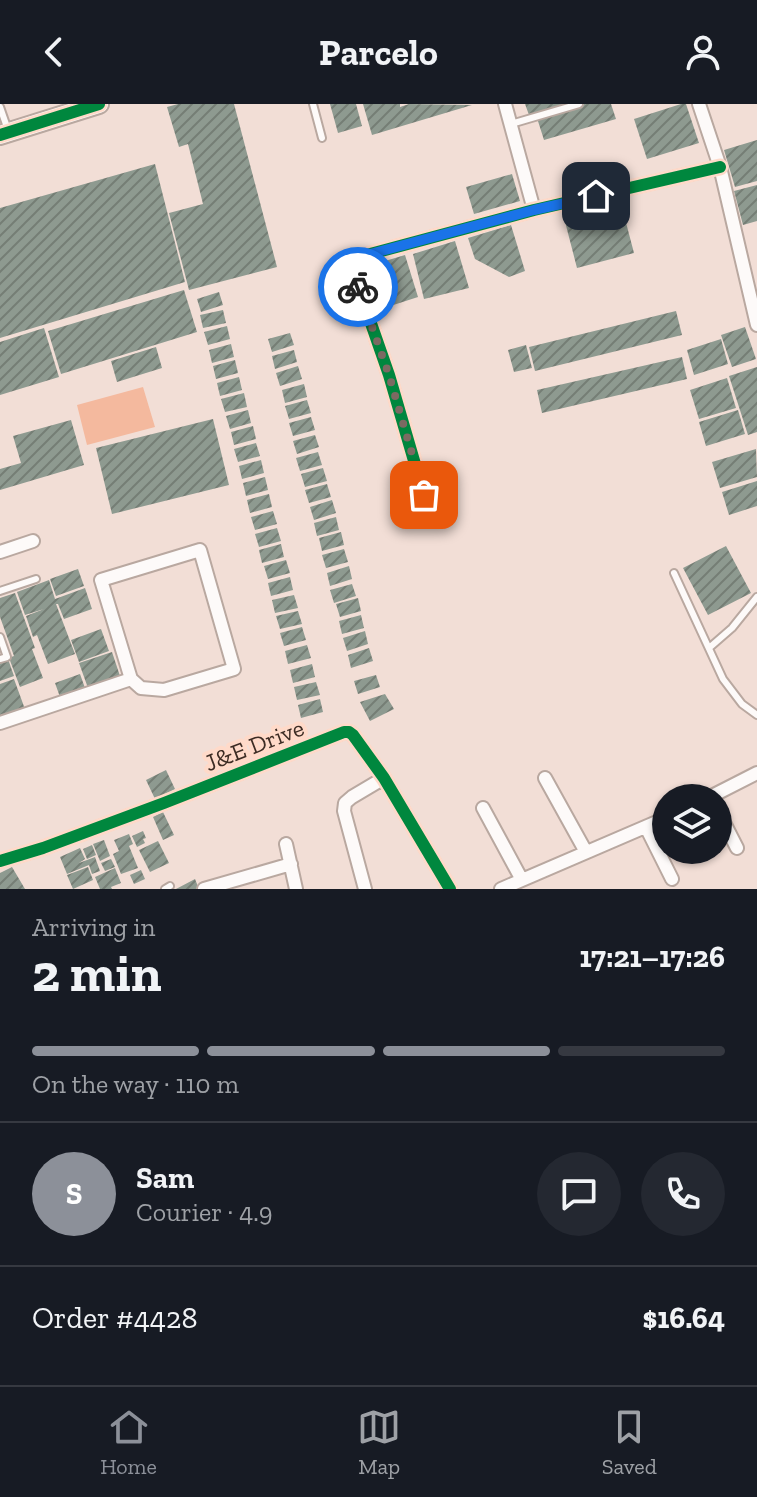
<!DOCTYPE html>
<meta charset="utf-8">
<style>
:root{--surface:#171b24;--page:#242831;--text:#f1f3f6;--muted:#9ea1a6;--line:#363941;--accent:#8c9099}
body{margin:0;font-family:"Zilla Slab",serif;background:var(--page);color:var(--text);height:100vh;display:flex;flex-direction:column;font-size:30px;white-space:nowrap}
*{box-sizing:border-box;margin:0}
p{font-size:26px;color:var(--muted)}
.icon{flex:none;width:44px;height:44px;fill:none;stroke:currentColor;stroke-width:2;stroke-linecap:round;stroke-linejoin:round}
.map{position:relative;height:785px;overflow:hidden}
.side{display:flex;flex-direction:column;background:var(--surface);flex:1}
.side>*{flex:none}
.buttons{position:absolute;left:652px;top:680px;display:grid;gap:16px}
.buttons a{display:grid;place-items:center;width:80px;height:80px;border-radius:50%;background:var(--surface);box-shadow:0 2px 6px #0004;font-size:40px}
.pin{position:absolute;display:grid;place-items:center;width:68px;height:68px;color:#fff;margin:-34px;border-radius:16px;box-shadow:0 4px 12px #0006}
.courier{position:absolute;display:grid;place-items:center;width:80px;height:80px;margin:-40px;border:6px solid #1a73e8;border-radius:50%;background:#fff;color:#222;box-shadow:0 2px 10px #0007}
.head em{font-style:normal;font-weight:800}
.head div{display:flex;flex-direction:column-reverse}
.head{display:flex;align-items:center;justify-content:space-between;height:136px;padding:0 32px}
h1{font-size:52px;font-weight:800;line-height:60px}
.bar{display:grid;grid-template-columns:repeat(4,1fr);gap:12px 8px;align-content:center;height:96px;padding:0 32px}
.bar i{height:10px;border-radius:6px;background:var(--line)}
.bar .selected{background:var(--accent)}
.bar p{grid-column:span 4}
.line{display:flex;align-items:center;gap:20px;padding:0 32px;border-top:2px solid var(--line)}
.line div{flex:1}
.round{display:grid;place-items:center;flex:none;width:84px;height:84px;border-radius:42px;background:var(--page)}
header{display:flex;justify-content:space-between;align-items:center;height:104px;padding:0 32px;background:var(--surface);font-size:36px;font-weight:800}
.tabs{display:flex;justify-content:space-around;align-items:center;height:112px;border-top:2px solid var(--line);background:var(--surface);font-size:22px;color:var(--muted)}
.tabs a{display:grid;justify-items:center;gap:4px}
.tabs .selected{color:var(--accent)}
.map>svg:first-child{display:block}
.garden{fill:#f4b99e}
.building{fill:url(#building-hatch)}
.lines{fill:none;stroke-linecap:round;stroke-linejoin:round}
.lane-casing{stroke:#b9a8a0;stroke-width:10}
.street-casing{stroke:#b9a8a0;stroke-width:16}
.secondary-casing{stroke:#b9a8a0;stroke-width:22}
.lane{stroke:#fdfaf9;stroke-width:6}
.street{stroke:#fdfaf9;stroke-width:12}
.secondary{stroke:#fdfaf9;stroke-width:18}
.cycleway-casing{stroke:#ffdac9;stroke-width:17}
.cycleway{stroke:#00873e;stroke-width:12}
.done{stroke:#7c6a62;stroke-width:8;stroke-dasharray:0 14.4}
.route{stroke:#1a73e8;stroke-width:10}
.labels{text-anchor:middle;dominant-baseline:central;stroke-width:8;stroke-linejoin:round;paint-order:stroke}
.street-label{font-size:24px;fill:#3d2c24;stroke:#ffdac9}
</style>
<header><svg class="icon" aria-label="back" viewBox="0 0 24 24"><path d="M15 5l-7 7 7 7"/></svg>Parcelo<svg class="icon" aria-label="person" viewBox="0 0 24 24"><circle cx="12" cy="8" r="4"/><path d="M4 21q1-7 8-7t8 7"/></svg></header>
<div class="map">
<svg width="757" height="785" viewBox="0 0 757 785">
<defs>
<pattern id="building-hatch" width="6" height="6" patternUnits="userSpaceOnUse" patternTransform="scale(2)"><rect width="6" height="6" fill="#8e9a90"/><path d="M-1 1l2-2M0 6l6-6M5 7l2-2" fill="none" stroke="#757e75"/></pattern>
</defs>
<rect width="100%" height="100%" fill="#f2ded6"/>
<path class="garden" d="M 143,283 L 155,323 L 87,341 L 77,301 Z"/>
<path class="building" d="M 178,0 L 234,0 L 277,163 L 189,186 L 169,109 L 203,100 L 188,40 L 179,43 L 167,3 Z
M 330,0 L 356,0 L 362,22 L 338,29 Z
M 363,0 L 400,0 L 400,3 L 409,0 L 472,1 L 372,31 Z
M 525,0 L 565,0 L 566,1 L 529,11 Z
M 584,0 L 611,0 L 616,15 L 544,36 L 537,14 Z
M 681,0 L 686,0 L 699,39 L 647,55 L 634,15 Z
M 757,36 L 757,77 L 735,83 L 724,46 Z
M 155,60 L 185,178 L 0,234 L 0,104 Z
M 512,70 L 520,97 L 474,110 L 466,83 Z
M 757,81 L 757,117 L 743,121 L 734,87 Z
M 591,98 L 596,118 L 624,111 L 634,149 L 577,164 L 562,106 Z
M 511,121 L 525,167 L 509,173 L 475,155 L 468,134 Z
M 455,137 L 469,184 L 424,195 L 413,150 Z
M 405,151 L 418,193 L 381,205 L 372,205 L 362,164 Z
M 184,186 L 197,228 L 61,270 L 48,227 Z
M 219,188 L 223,201 L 201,208 L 197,195 Z
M 223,206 L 226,219 L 203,224 L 200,211 Z
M 676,207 L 682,231 L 535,267 L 529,243 Z
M 227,222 L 230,235 L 208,241 L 204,228 Z
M 745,223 L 756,255 L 732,263 L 721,231 Z
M 44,224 L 59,273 L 0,291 L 0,238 Z
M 290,229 L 294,241 L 272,248 L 268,235 Z
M 721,235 L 728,260 L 694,271 L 687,246 Z
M 231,240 L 234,253 L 212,259 L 209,246 Z
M 526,241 L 532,264 L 514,268 L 508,246 Z
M 156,243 L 162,264 L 117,278 L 111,257 Z
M 294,246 L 297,258 L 275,265 L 272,252 Z
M 682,253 L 687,275 L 542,309 L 537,286 Z
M 235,256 L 238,269 L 216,275 L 213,262 Z
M 298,262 L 302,275 L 280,282 L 276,269 Z
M 757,263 L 757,328 L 748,331 L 729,272 Z
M 239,273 L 242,286 L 220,292 L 217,279 Z
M 727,274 L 736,304 L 699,315 L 690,286 Z
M 304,280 L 307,293 L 285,299 L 282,286 Z
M 244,289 L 247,303 L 225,308 L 221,295 Z
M 307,296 L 311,309 L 289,315 L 285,302 Z
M 248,306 L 251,319 L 230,325 L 226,312 Z
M 738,306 L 745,330 L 706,342 L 699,318 Z
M 311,313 L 315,326 L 293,332 L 289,319 Z
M 213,315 L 229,381 L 112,410 L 96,344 Z
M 71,316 L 84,361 L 0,386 L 0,365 L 21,359 L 13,332 Z
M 253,322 L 256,335 L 234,341 L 231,328 Z
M 315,331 L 319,343 L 297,350 L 293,337 Z
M 256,339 L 260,352 L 238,358 L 234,345 Z
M 756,345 L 757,373 L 720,384 L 712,358 Z
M 318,348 L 322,361 L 300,367 L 296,354 Z
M 261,356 L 264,369 L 242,375 L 239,362 Z
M 323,364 L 327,377 L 305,383 L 301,370 Z
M 265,373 L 268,386 L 246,392 L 243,379 Z
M 757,377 L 757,402 L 729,411 L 722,388 Z
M 327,380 L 331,393 L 309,399 L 305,386 Z
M 269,390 L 272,403 L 250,409 L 247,396 Z
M 332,396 L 336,409 L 314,416 L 310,403 Z
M 273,407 L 277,420 L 255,426 L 251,413 Z
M 336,413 L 339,426 L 317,432 L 314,419 Z
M 277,424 L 281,437 L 259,443 L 255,430 Z
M 341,428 L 344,441 L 322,447 L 319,434 Z
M 281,440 L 284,453 L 262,459 L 259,446 Z
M 726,442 L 751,489 L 708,511 L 683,464 Z
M 344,445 L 348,458 L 326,464 L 322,451 Z
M 286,456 L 290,469 L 268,475 L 264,462 Z
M 349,462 L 352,475 L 330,482 L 327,469 Z
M 78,465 L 84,482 L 56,492 L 50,475 Z
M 290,473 L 293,486 L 271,492 L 268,479 Z
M 49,476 L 55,495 L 85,484 L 92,505 L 64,515 L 58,500 L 56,500 L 75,550 L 48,560 L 37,531 L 33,533 L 26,512 L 44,505 L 25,511 L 17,488 Z
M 352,480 L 356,492 L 334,499 L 330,486 Z
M 15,489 L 35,544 L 32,545 L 43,574 L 20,583 L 9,554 L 14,552 L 0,513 L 0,494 Z
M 294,491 L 298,504 L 275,509 L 272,496 Z
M 358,494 L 361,507 L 340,513 L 336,500 Z
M 298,507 L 302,520 L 280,525 L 276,512 Z
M 361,511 L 364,524 L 342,530 L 339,517 Z
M 302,523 L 306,536 L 284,542 L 280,529 Z
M 101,525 L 109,547 L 79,558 L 71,536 Z
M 365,527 L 368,540 L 347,547 L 343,534 Z
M 307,541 L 311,554 L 288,560 L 285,547 Z
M 369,544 L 373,557 L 351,564 L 348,551 Z
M 112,548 L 120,572 L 88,584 L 79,559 Z
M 8,555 L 14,572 L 0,577 L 0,558 Z
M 312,560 L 315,573 L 293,579 L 290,566 Z
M 80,570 L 85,584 L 60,593 L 55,579 Z
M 376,571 L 380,583 L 358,590 L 354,577 Z
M 14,575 L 26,608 L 0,618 L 0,580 Z
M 316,578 L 320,591 L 297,596 L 294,583 Z
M 385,590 L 394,605 L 370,617 L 360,598 Z
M 320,595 L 323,608 L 301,614 L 298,601 Z
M 166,666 L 175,685 L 155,695 L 146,676 Z
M 163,708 L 174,731 L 163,736 L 153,713 Z
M 143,727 L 146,734 L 143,735 L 145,739 L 137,743 L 132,732 Z
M 129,730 L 133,740 L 129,742 L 138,764 L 121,770 L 113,750 L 119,747 L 114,736 Z
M 104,736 L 110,752 L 100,757 L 93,740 Z
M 158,737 L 169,759 L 150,768 L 139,746 Z
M 92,741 L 96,751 L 87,755 L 83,745 Z
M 80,744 L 85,755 L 79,759 L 95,753 L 100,767 L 92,770 L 89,761 L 67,770 L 60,753 Z
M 111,755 L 115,763 L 105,767 L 101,759 Z
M 12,763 L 25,785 L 0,785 L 0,769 Z
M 88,763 L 93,776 L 73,785 L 67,771 Z
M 115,764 L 121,779 L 111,783 L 112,785 L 100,785 L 95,773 Z
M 141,766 L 145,775 L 134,780 L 130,771 Z
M 195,775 L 199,785 L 176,785 Z"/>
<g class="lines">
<g class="lane-casing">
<path id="lane" d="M 313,0 L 322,34
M 0,3 L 8,26
M 511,20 L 579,0
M 674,469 L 723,575 L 742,600 L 757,611
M 0,487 L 36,475
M 0,533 L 7,553 L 0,555
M 709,544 L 732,524 L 757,493
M 165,785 L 170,782"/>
</g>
<g class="street-casing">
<path id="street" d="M 505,0 L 534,106
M 699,0 L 720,63 L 757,221
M 424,391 L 389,271 L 358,182 L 355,164 L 359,153 L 534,106 L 720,63
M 200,446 L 234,565 L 164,586 L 141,584 L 131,575 L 101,476 Z
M 0,448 L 33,437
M 0,619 L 131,575
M 545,674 L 586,748
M 708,694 L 757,669
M 483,704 L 522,776
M 718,707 L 737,744
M 646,723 L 672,775
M 286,740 L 296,785
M 0,757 L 43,744 L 164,699 L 344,628 L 349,628 L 353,631 L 384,674 L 450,785
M 204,785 L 291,760
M 365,785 L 344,707 L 345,699 L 352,693 L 384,674
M 501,785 L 666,714"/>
</g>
<g class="secondary-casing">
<path id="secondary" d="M 0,31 L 99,0"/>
</g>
<use href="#lane" class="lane"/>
<use href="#street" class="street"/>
<use href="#secondary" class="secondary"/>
<g class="cycleway-casing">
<path id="cycleway" d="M 0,31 L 99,0
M 424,391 L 389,271 L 358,182 L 355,164 L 359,153 L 534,106 L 720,63
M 0,757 L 43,744 L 164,699 L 344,628 L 349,628 L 353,631 L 384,674 L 450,785"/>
</g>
<use href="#cycleway" class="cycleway"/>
</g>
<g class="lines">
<path class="done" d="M 358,183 L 389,271 L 424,391"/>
<path class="route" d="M 358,183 L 355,164 L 359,153 L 534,106 L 596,92"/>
</g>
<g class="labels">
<g class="street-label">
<text transform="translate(254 641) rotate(-21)">J&amp;E Drive</text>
</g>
</g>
</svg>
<div class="buttons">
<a><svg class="icon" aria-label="layers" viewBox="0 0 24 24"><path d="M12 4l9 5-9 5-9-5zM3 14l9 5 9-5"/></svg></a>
</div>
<div class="pin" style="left:424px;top:391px;background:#ea580c"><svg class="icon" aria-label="bag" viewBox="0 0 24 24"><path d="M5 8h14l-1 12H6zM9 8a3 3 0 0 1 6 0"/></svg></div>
<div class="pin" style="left:596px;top:92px;background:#1f2937"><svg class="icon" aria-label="home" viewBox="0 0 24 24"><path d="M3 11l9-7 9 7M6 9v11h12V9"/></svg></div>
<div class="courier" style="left:358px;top:183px"><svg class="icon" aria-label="bike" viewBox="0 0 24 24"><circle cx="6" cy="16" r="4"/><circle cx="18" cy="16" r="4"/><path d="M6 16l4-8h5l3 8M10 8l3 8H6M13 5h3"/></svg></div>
</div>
<section class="side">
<div class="head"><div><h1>2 min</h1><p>Arriving in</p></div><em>17:21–17:26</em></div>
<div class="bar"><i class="selected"></i><i class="selected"></i><i class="selected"></i><i></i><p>On the way · 110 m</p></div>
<div class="line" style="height:144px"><b class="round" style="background:var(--accent);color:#fff">S</b><div><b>Sam</b><p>Courier · 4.9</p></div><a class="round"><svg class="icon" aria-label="chat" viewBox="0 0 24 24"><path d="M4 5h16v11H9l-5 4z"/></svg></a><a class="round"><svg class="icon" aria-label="phone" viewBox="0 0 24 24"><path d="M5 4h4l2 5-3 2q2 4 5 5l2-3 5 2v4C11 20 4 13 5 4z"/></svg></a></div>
<div class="line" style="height:104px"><div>Order #4428</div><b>$16.64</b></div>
</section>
<nav class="tabs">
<a class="selected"><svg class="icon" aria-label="home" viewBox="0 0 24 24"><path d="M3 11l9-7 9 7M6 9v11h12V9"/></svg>Home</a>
<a><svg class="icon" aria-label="map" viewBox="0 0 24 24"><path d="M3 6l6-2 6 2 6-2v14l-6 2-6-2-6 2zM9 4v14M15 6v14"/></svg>Map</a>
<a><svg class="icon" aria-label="saved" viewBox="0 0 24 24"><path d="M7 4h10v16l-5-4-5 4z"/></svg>Saved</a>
</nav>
